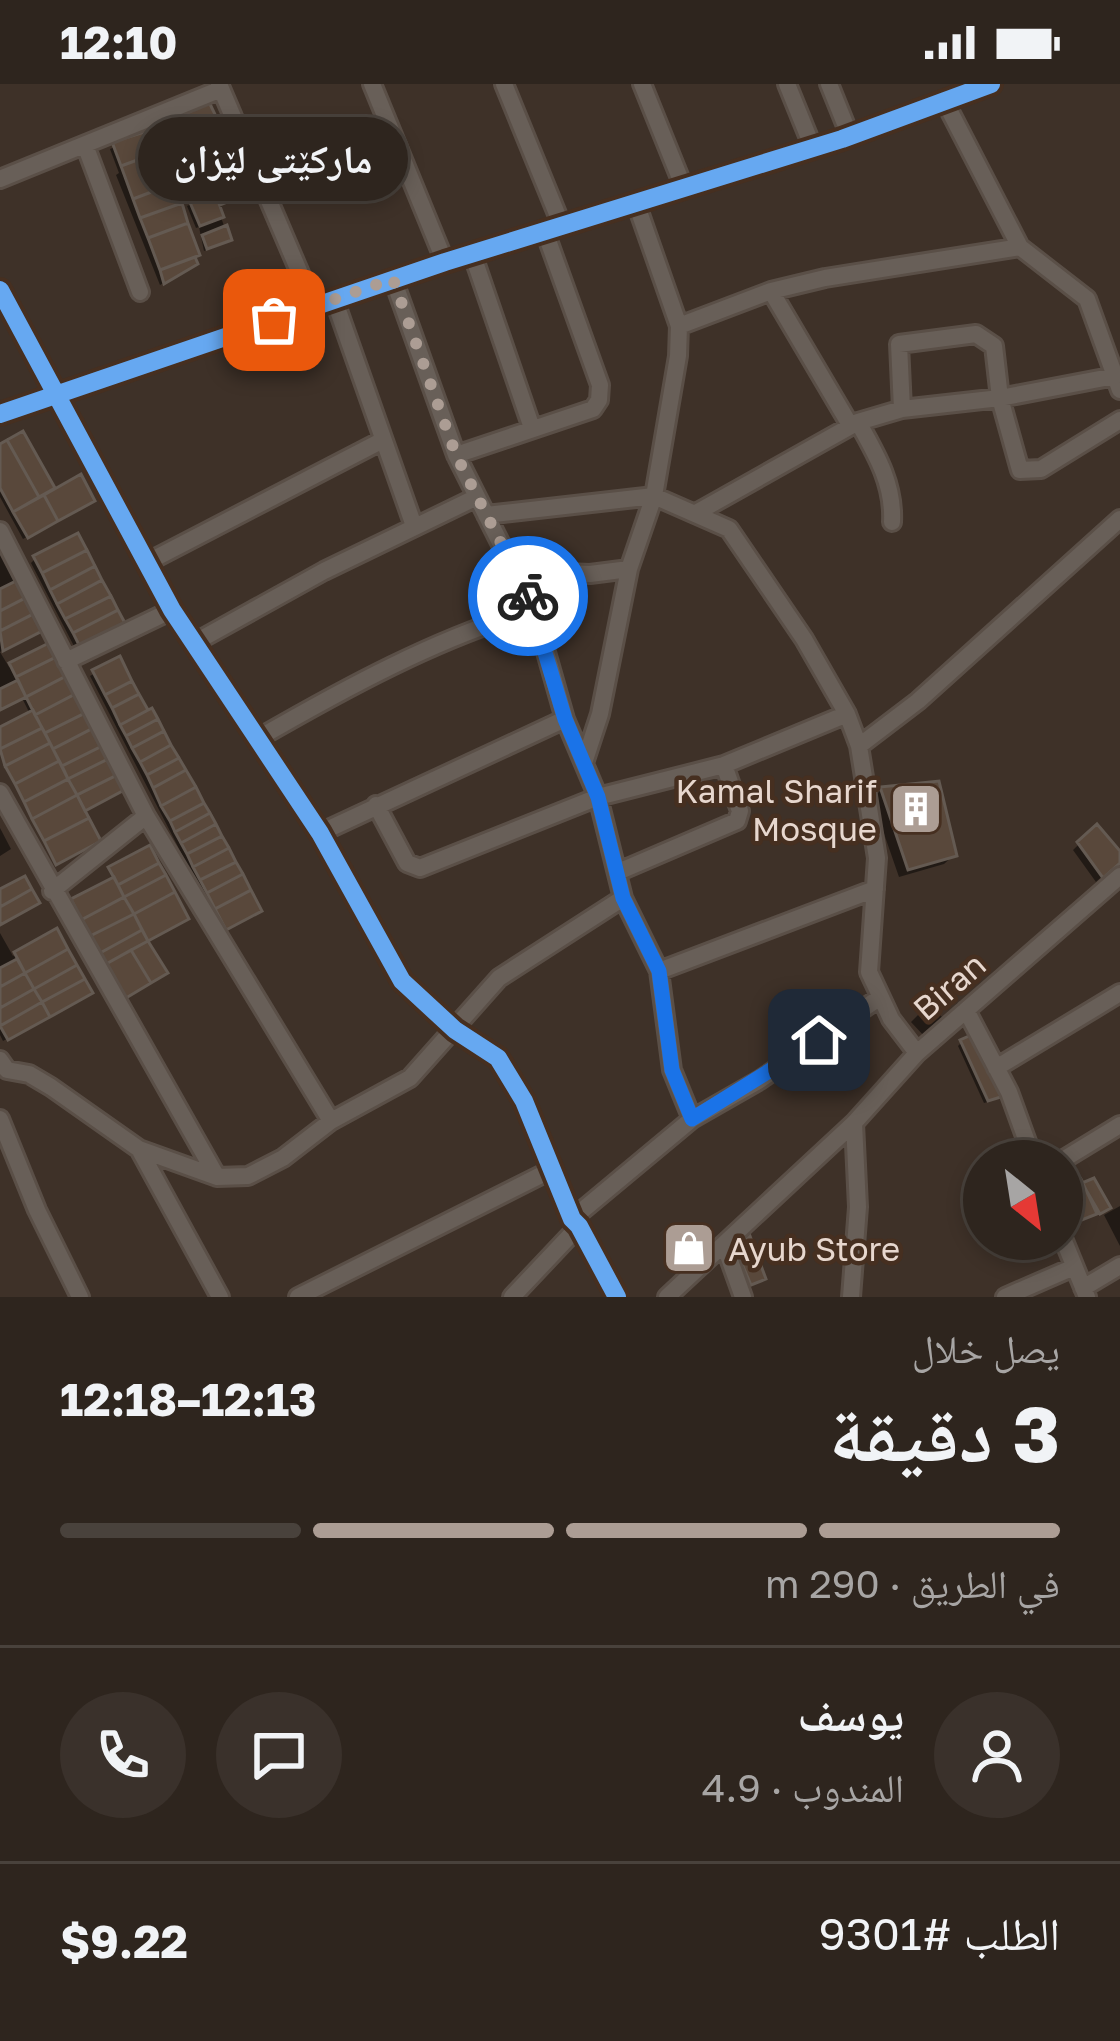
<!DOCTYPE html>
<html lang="ar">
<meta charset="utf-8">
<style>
:root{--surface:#2e251e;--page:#3a312b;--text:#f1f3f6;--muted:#a7a5a4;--line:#49423c;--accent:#ac9d94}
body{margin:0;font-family:"Golos Text","Noto Naskh Arabic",sans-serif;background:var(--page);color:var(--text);direction:rtl;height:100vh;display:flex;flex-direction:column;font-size:45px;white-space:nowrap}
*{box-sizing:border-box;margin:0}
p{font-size:39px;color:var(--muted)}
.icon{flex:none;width:66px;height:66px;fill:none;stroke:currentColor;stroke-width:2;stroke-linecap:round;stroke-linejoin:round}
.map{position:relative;height:1213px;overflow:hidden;direction:ltr}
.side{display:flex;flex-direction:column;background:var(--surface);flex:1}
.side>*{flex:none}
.needle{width:78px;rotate:150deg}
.controls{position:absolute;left:963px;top:1056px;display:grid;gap:24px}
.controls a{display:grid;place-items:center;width:120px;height:120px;border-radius:50%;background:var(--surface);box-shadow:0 6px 18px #0003,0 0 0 3px var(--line);font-size:60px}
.pin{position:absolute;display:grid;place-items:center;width:102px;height:102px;color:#fff;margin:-51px;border-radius:24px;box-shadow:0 6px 18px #0006}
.courier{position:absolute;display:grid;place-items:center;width:120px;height:120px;margin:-60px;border:9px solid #1a73e8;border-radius:50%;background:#fff;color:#222;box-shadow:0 3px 15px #0007}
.bubble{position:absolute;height:84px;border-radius:42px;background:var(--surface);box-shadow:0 6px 18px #0003,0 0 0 3px var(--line);font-size:39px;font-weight:700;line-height:84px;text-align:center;direction:rtl}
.summary em{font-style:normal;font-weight:700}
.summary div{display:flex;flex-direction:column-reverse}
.summary{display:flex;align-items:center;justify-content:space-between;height:204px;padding:0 60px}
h1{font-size:78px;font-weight:700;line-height:90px}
.bar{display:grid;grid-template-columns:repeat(4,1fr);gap:18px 12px;align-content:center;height:144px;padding:0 60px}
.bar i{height:15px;border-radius:9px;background:var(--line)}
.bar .current{background:var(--accent)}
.bar p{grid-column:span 4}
.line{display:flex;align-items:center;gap:30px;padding:0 60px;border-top:3px solid var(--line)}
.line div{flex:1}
.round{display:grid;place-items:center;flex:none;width:126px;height:126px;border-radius:63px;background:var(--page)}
.status{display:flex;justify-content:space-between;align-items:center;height:84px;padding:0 60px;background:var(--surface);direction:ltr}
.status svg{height:33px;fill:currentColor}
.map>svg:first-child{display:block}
.shadow{fill:#0007}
.building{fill:#59483b;stroke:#645a52;stroke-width:3}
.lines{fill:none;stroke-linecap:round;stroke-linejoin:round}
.minor-casing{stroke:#5a4f47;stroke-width:22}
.minor{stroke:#685f58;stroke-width:16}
.cycleway-casing{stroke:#462f20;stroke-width:26}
.cycleway{stroke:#66a8f1;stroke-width:18}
.done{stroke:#ac9d94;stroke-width:12;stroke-dasharray:0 21.6}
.route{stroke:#1a73e8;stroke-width:15}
.labels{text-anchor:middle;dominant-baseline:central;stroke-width:9;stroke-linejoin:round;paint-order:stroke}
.poi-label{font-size:33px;fill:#e7d7ce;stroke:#462f20;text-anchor:end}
.street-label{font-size:33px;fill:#e7d7ce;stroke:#462f20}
</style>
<div class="status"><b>12:10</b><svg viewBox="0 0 49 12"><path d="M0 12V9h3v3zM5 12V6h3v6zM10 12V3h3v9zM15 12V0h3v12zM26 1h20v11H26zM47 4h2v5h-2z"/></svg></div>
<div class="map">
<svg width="1120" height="1213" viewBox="0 0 1120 1213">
<rect width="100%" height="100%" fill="#3e3128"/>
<path class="shadow" d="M 220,46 L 201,58 L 214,86 L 175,108 L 197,171 L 191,184 L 160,201 L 116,91 L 119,89 L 110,65 L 157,47 Z
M 241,98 L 242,112 L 217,122 L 229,156 L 204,167 L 199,143 L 196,144 L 187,122 Z
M 22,351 L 54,408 L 88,420 L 23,455 L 0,413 L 0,363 Z
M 0,464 L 42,545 L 0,568 L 9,583 L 50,562 L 82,728 L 59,779 L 0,665 L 0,646 L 30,630 L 22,614 L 0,626 Z
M 35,475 L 122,541 L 76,566 L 31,479 Z
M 118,576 L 258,827 L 222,848 L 90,592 Z
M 881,706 L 954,771 L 944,780 L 899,793 L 872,715 Z
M 0,744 L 11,765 L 0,772 Z
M 1096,744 L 1120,775 L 1096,798 L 1073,766 Z
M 56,848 L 85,912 L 3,957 L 0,951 L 0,849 L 13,872 Z
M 929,920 L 944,935 L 925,953 L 911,938 Z
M 962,958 L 1000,1012 L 997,1015 L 984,1019 L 958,962 Z
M 1092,1098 L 1102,1128 L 1070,1141 L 1062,1110 L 1079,1099 Z
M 1120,1122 L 1120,1162 L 1104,1131 Z
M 749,1158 L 758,1198 L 747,1203 L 734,1173 Z"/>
<path class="building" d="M 209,18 L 223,47 L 168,73 L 155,45 Z
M 154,45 L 162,67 L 121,82 L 112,58 Z
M 204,57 L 218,86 L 182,103 L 168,73 Z
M 162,67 L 175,99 L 133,115 L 121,82 Z
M 243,94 L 249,109 L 220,121 L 214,106 Z
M 175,99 L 182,119 L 140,134 L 133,115 Z
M 214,106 L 224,133 L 200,142 L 189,116 Z
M 182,119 L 188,139 L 148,154 L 140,134 Z
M 188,139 L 200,171 L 160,186 L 148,154 Z
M 227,141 L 232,156 L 207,165 L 202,151 Z
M 195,173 L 198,180 L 164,200 L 160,186 Z
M 23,347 L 55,404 L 39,413 L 7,356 Z
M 7,356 L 39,413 L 13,428 L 0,404 L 0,360 Z
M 81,390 L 95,417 L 58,437 L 44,411 Z
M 44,411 L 58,437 L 28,454 L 13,428 Z
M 78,449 L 87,466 L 42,489 L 33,472 Z
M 87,466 L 95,482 L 50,506 L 42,489 Z
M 95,482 L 102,496 L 57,520 L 50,506 Z
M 20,495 L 29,512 L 0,527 L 0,505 Z
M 102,496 L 111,512 L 65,535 L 57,520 Z
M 29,512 L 37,528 L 0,547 L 0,527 Z
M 111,512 L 118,526 L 73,549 L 65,535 Z
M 118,526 L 126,541 L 81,565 L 73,549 Z
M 37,528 L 46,545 L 3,567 L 0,547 Z
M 51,558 L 58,572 L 16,593 L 9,579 Z
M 58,572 L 68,591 L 26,613 L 16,593 Z
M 120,572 L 132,597 L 105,611 L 92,586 Z
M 68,591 L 77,609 L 35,631 L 26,613 Z
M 18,596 L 26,613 L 0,626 L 0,605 Z
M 132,597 L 139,610 L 112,624 L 105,611 Z
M 77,609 L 87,628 L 45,649 L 35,631 Z
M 139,610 L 148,626 L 120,641 L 112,624 Z
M 152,624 L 158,635 L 126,652 L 120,641 Z
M 33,626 L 42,644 L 0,665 L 0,643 Z
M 87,628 L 95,643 L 53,665 L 45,649 Z
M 158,635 L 164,647 L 132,664 L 126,652 Z
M 95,643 L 104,661 L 62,682 L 53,665 Z
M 42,644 L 50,659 L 5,682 L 0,665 Z
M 164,647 L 171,661 L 140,678 L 132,664 Z
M 50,659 L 59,677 L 15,700 L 5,682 Z
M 104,661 L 110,674 L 68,695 L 62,682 Z
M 171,661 L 179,674 L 147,691 L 140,678 Z
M 110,674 L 119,690 L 77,711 L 68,695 Z
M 179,674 L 186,686 L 153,704 L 147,691 Z
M 59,677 L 68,695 L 24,718 L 15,700 Z
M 186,686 L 196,703 L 161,722 L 153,704 Z
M 119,690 L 126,705 L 85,727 L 77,711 Z
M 68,695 L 77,711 L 32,735 L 24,718 Z
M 939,697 L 957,772 L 908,786 L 880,703 Z
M 196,703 L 204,719 L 170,737 L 161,722 Z
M 77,711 L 89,734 L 44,757 L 32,735 Z
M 204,719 L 210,729 L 175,748 L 170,737 Z
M 210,729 L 216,740 L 181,759 L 175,748 Z
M 89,734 L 101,757 L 56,781 L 44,757 Z
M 216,740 L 222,752 L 187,770 L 181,759 Z
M 1097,740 L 1120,767 L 1120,779 L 1103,794 L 1077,758 Z
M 222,752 L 229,764 L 193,783 L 187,770 Z
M 150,761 L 159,779 L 118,801 L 108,783 Z
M 229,764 L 236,778 L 200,796 L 193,783 Z
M 236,778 L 243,790 L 207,809 L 200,796 Z
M 159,779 L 166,791 L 124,813 L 118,801 Z
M 243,790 L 251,806 L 215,825 L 207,809 Z
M 166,791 L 175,808 L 134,830 L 124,813 Z
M 25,792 L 32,805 L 0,823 L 0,805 Z
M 114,793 L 124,813 L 81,836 L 71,815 Z
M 32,805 L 40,819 L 0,841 L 0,823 Z
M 251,806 L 262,827 L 226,846 L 215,825 Z
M 175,808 L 189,835 L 148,857 L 134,830 Z
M 124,813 L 134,830 L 90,852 L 81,836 Z
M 134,830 L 142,846 L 100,869 L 90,852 Z
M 57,844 L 68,865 L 25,889 L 14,868 Z
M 142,846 L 148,857 L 106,880 L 100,869 Z
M 148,857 L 168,889 L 151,899 L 131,866 Z
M 68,865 L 77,881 L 34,905 L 25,889 Z
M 131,866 L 151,899 L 126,914 L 106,880 Z
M 17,875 L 25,889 L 0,903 L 0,884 Z
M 77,881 L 85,895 L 42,918 L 34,905 Z
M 25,889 L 34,905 L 0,924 L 0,903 Z
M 85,895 L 93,909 L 50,933 L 42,918 Z
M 34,905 L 42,918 L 0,942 L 0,924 Z
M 42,918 L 50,933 L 8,956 L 0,942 Z
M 976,949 L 1004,1012 L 988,1017 L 960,956 Z
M 1094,1094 L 1111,1124 L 1100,1130 L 1082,1099 Z
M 1081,1095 L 1097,1130 L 1074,1139 L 1062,1106 Z
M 750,1152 L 766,1195 L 751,1201 L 736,1166 Z"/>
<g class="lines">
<g class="minor-casing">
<path id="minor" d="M 219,0 L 314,222
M 372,0 L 445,178
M 504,0 L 562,142
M 642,0 L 684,104
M 787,0 L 813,64
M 829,0 L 850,52
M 945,18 L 1020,163 L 1087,215 L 1120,306
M 85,61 L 140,208
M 0,95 L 221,5
M 472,169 L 532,344
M 393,195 L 456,371 L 534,526 L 565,635 L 598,713 L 623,814 L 659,887 L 672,986 L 692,1035
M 0,206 L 172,526 L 320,749 L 402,897 L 455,946 L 498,974 L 524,1017 L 572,1135 L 579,1142 L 617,1213
M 771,207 L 850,341
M 334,215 L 414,442
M 679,242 L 771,207 L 825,194 L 1020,163
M 902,325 L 899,260 L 976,250 L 994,262 L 1000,314 L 1020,386 L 1041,385 L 1120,336
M 0,330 L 445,178 L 842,55 L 991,0
M 858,338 C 876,370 894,400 892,438
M 456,371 L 593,325 L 599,316 L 600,301 L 545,148
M 696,429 L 858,338 L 902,325 L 1000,314 L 1115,292
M 486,431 L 654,412 L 729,445 L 804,555 L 847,630 L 859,662 L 877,774 L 869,888 L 891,935 L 917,969
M 0,447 L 146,732 L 331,1037
M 146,479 L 383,356
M 516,487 L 590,490 L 629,485
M 194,559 L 324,487 L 477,413
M 66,577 L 172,526
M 257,655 C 342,606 440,552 534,526
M 859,662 L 918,617 L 1120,435
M 584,679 L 600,630 L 629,485 L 654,412 L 678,272 L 679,242 L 636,119
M 0,709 L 217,1093
M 376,721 L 407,779 L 420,784 L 598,713 L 724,681 L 847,630
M 320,749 L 565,635
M 618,788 L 737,737 L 740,727 L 724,681
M 52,807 L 146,732
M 659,887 L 875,805
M 966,926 L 1009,1008 L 1034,1077
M 0,976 L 7,986 L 29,990 L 51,1003 L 139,1065 L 217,1093 L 248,1092 L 283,1074 L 331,1037 L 410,994 L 499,894 L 623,814
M 996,984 L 1120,909
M 0,1035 L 37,1126 L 80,1213
M 139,1065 L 220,1213
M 1061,1077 L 1120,1041
M 572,1135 L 692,1035 L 760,996 L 879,914
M 1062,1152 L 1087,1213
M 724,1160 L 743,1213
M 1083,1204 L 1120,1182
M 298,1213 L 549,1087
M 512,1213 L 579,1142
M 667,1213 L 854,1039 L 917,969 L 1120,792
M 851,1213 L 858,1123 L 854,1039
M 1005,1213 L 1074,1183"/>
</g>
<use href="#minor" class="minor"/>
<g class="cycleway-casing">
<path id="cycleway" d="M 0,206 L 172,526 L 320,749 L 402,897 L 455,946 L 498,974 L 524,1017 L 572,1135 L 579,1142 L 617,1213
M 0,330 L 445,178 L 842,55 L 991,0"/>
</g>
<use href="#cycleway" class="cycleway"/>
</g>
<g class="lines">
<path class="done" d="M 274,236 L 393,195 L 456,371 L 528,512"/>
<path class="route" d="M 528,512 L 565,635 L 598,713 L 623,814 L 659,887 L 672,986 L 692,1035 L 819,956"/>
</g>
<defs>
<g id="building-square" transform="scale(2.7)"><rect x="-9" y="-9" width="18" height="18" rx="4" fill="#ac9d94" stroke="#462f20"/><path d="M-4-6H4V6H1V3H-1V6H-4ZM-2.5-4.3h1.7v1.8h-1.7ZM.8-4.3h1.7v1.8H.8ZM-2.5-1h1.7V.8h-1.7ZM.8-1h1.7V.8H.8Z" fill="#fff"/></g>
<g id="shop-square" transform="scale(2.7)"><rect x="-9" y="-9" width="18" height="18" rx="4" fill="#ac9d94" stroke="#462f20"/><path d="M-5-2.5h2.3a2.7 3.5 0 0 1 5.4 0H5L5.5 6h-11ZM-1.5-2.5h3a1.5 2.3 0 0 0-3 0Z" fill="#fff"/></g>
</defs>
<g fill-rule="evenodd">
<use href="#building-square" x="916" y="725"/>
<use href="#shop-square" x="689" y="1164"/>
</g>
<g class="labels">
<g class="poi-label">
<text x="877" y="706">Kamal Sharif<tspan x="877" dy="38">Mosque</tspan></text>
<text x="728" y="1164" text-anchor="start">Ayub Store</text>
</g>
<g class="street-label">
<text transform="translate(949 902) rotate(-41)">Biran</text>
</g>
</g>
</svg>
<div class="controls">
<a><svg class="needle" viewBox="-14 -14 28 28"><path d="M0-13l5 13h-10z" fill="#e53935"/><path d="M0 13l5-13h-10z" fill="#a7a5a4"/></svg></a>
</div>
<div class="pin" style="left:274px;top:236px;background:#ea580c"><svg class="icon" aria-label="bag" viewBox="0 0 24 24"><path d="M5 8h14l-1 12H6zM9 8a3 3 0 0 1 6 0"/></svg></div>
<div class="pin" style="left:819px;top:956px;background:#1f2937"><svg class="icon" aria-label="home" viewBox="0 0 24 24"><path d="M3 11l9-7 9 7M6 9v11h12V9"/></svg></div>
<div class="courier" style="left:528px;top:512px"><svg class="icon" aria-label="bike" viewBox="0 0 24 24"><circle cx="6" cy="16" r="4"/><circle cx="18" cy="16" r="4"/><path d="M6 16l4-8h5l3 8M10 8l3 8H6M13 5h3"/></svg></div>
<div class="bubble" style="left:138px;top:33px;width:270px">مارکێتی لێزان</div>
</div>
<section class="side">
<div class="summary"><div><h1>3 دقيقة</h1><p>يصل خلال</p></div><em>12:13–12:18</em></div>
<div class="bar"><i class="current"></i><i class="current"></i><i class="current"></i><i></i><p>في الطريق · 290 m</p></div>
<div class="line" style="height:216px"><a class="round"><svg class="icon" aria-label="person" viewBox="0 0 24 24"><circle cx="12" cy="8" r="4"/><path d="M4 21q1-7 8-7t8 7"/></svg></a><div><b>يوسف</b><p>المندوب · 4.9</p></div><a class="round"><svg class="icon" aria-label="chat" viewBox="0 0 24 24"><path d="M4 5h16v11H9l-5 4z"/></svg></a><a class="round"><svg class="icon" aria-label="phone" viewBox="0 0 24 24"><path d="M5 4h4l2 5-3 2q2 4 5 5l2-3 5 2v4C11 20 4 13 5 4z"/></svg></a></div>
<div class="line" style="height:156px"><div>الطلب #9301</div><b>$9.22</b></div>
</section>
